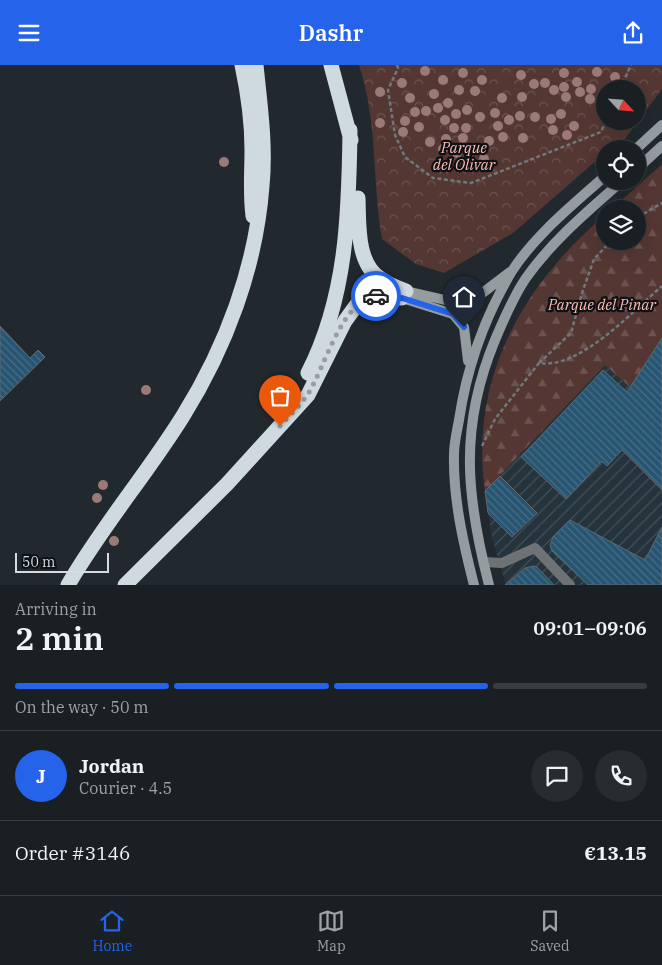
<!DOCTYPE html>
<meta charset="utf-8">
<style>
:root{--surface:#191f22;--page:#262c2f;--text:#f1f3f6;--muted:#9fa2a5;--line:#373d40;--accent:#2563eb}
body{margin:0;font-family:"IBM Plex Serif",serif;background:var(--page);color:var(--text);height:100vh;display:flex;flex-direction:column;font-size:19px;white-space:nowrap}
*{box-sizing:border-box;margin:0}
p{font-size:16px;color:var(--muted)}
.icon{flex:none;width:28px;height:28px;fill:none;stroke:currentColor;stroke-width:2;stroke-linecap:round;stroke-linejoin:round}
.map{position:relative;height:520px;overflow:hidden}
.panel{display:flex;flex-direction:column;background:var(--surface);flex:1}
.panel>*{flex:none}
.needle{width:32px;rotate:116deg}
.tools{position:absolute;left:596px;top:15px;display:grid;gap:10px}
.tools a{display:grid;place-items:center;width:50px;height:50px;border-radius:50%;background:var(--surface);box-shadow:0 5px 20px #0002,0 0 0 1px var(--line);font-size:25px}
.scale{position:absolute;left:15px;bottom:12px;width:94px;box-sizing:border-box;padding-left:5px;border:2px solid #d6dbdf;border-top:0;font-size:14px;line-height:18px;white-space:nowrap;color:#d6dbdf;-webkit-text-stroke:4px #0e1114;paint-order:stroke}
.pin{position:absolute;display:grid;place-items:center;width:42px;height:42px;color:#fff;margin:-51px -21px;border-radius:50% 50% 50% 0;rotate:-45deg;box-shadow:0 0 5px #0007}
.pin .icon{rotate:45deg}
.courier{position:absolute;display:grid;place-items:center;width:50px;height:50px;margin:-25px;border:4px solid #2563eb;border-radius:50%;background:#fff;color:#222;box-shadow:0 1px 6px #0007}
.head em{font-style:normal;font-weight:600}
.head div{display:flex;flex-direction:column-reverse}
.head{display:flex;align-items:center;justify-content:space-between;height:85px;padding:0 15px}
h1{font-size:32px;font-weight:600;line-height:38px}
.bar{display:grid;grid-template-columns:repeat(4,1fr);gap:8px 5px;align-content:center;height:60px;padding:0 15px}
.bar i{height:6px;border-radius:4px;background:var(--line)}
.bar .on{background:var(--accent)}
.bar p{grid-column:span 4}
.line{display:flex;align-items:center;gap:12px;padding:0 15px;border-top:1px solid var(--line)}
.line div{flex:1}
.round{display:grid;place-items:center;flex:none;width:52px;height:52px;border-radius:26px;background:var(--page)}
header{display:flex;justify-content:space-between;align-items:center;height:65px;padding:0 15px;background:var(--accent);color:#fff;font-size:22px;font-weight:600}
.tabs{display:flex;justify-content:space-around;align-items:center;height:70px;border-top:1px solid var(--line);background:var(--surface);font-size:14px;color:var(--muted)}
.tabs a{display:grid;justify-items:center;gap:2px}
.tabs .on{color:var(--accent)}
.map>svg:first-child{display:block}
.industrial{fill:url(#industrial-furrows)}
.forest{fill:url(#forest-firs)}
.park{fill:url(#park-crowns);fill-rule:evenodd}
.building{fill:url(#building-back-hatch);stroke:#5f686e}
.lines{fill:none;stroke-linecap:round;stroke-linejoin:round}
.path{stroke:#71787c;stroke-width:2.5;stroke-dasharray:4 2.5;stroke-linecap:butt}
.minor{stroke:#6e7274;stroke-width:10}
.secondary{stroke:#959ca0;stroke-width:10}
.motorway{stroke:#cfd9e0;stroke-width:15}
.tree{fill:#9a7976}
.done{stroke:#979da1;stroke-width:5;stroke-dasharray:0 9}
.route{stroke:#2563eb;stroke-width:6}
.labels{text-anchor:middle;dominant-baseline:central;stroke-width:4.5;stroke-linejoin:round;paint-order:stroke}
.park-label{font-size:15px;font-style:italic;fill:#fdbbb1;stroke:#0e1114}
</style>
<header><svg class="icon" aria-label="menu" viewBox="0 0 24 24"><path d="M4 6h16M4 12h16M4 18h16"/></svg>Dashr<svg class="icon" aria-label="share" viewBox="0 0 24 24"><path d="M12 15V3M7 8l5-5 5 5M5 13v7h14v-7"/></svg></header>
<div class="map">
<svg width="662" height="520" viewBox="0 0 662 520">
<defs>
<pattern id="industrial-furrows" width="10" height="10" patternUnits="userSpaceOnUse" patternTransform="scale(1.25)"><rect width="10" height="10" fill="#25333c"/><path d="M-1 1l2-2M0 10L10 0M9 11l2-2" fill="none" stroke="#445058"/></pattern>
<pattern id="forest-firs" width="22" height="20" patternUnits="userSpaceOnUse" patternTransform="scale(1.25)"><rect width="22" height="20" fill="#543733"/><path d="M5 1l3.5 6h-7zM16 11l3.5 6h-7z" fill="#6c5350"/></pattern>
<pattern id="park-crowns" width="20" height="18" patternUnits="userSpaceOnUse" patternTransform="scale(1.25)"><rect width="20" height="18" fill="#543733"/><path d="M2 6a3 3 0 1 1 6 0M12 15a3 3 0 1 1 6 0" fill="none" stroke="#6c5350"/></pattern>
<pattern id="building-back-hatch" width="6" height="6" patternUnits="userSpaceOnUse" patternTransform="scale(1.25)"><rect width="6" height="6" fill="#275571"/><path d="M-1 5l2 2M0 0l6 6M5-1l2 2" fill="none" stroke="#466d85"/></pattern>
</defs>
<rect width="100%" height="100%" fill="#21292e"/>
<path class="industrial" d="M 662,274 L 662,520 L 506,520 L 492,473 L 485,426 L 605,300 L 630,321 Z"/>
<path class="forest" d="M 662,99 L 662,274 L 630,322 L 605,300 L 485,426 C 469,314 522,221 605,150 L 605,176 L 638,176 L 638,144 L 612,144 Z"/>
<path class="park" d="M 359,0 L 662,0 L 662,24 L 624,75 L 611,84 L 605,84 L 605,88 L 513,168 L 444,208 L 416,199 L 382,174 C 372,117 378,56 359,0 ZM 605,24 L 638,24 L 638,56 L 605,56 Z"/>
<path class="building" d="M 0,261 L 30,293 L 38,285 L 45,292 L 0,336 Z
M 662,273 L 662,425 L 622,385 L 607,401 L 602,396 L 566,434 L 521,392 L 603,305 L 627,327 Z
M 500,411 L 537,448 L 512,472 L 488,448 L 485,426 Z
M 570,455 L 645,495 L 662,462 L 662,520 L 588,520 L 552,486 L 550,480 L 553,472 Z
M 533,501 L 537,502 L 554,520 L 505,520 L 525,503 Z"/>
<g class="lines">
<path class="path" d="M 397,0 L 398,3 L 388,25 L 395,70 L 405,92 L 433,113 L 471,118 L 601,67 L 606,56
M 620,24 L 631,0
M 638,152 L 662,138
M 539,298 L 571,268 L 582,228 L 594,194 L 611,176
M 482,381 L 495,354 L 539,298 C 579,305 633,246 662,221"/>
<path class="minor" d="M 484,497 L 502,498 L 535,483 L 570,520"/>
<path class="secondary" d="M 636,84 L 662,60
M 638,103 L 662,81
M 406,226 L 445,235 L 472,236 L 510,207
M 402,233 L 453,249 L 464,262 L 468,296
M 474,520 C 463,477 453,433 454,389 C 454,378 457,366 459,355 C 467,301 484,253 512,206 C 536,169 573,140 605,111
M 489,520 C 466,431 459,362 495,275 C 504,254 513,232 526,213 C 552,176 588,146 622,116"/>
<path class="motorway" d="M 242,0 C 248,28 252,56 252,85 C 252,107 250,128 253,151
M 331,0 L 351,75
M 358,133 C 359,158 356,199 381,214 C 388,219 398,223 406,226
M 308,308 C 347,232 349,148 350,65
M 68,520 C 102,461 147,409 183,351 C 226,282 256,202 262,121 C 266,80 260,40 256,0
M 125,520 L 227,419 L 308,330 L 345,256 L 358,238 L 374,230 L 402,233"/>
</g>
<g class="tree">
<circle cx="425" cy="6" r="5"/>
<circle cx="597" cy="7" r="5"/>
<circle cx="463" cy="8" r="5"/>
<circle cx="564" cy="8" r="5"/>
<circle cx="521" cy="10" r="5"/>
<circle cx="615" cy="12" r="5"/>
<circle cx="443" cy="15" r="5"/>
<circle cx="482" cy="15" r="5"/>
<circle cx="577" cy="17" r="5"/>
<circle cx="402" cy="18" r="5"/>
<circle cx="545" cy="18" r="5"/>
<circle cx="534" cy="19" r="5"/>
<circle cx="564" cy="22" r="5"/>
<circle cx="591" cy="24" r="5"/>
<circle cx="459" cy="25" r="5"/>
<circle cx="554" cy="25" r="5"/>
<circle cx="475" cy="26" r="5"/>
<circle cx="380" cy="27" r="5"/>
<circle cx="580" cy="27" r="5"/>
<circle cx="434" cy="29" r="5"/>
<circle cx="522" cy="32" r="5"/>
<circle cx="566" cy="32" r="5"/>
<circle cx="410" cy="33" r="5"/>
<circle cx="502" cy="33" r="5"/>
<circle cx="590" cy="34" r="5"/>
<circle cx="448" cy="38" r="5"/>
<circle cx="438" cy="43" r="5"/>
<circle cx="467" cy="45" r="5"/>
<circle cx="426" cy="46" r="5"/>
<circle cx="415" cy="47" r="5"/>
<circle cx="495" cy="48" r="5"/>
<circle cx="456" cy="49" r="5"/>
<circle cx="561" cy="49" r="5"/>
<circle cx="520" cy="51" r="5"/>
<circle cx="480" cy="52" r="5"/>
<circle cx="535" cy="52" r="5"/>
<circle cx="551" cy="54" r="5"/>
<circle cx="445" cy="55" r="5"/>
<circle cx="509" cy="55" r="5"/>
<circle cx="405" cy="56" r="5"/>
<circle cx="380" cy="58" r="5"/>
<circle cx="498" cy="61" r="5"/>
<circle cx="574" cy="61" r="5"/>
<circle cx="419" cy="62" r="5"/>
<circle cx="454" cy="63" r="5"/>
<circle cx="466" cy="63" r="5"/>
<circle cx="553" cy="65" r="5"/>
<circle cx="403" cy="67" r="5"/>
<circle cx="567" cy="70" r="5"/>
<circle cx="503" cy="72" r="5"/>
<circle cx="463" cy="73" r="5"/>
<circle cx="523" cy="73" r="5"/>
<circle cx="446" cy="74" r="5"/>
<circle cx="489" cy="76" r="5"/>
<circle cx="430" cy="77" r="5"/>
<circle cx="443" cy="84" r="5"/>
<circle cx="457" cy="88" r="5"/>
<circle cx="484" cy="94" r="5"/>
<circle cx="224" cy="97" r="5"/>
<circle cx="146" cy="325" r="5"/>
<circle cx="103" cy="420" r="5"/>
<circle cx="97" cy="433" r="5"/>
<circle cx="114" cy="476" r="5"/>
</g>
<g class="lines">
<path class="done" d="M 280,361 C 289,351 301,340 308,329 C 324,304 343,233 376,231"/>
<path class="route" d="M 376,231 L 402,233 L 453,249 L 464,262"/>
</g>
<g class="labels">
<g class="park-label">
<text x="464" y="82">Parque<tspan x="464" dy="17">del Olivar</tspan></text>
<text x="602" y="239">Parque del Pinar</text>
</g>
</g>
</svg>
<div class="tools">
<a><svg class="needle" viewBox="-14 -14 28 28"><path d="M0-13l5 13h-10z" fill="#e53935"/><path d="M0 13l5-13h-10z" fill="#9fa2a5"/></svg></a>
<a><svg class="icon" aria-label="locate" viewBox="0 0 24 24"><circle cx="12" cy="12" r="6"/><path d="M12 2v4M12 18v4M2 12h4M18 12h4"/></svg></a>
<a><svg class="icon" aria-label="layers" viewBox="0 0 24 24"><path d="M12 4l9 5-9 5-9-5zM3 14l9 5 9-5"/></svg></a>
</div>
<div class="scale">50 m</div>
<div class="pin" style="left:280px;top:361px;background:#ea580c"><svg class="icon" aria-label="bag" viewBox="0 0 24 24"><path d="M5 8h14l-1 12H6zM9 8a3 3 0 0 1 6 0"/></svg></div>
<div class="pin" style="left:464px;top:262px;background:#1f2937"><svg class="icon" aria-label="home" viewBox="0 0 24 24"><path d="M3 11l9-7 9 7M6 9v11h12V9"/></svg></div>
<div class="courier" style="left:376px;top:231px"><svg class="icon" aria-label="car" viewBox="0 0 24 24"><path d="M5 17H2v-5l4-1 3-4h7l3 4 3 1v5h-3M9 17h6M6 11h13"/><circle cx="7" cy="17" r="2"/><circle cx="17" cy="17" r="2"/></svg></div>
</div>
<section class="panel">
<div class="head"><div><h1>2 min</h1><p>Arriving in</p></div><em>09:01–09:06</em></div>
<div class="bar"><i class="on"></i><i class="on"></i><i class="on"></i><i></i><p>On the way · 50 m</p></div>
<div class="line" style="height:90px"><b class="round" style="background:var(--accent);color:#fff">J</b><div><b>Jordan</b><p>Courier · 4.5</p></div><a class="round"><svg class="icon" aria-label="chat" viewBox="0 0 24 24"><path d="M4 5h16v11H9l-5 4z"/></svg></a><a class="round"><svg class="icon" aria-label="phone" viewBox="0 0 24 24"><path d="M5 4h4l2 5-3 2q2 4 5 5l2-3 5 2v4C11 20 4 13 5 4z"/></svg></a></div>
<div class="line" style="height:65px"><div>Order #3146</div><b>€13.15</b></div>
</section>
<nav class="tabs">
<a class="on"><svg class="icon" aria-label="home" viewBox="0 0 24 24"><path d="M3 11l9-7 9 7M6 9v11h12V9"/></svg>Home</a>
<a><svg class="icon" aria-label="map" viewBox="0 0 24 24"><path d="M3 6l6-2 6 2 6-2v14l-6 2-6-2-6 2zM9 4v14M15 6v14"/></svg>Map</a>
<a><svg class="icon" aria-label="saved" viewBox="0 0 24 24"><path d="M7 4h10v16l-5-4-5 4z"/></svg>Saved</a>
</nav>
